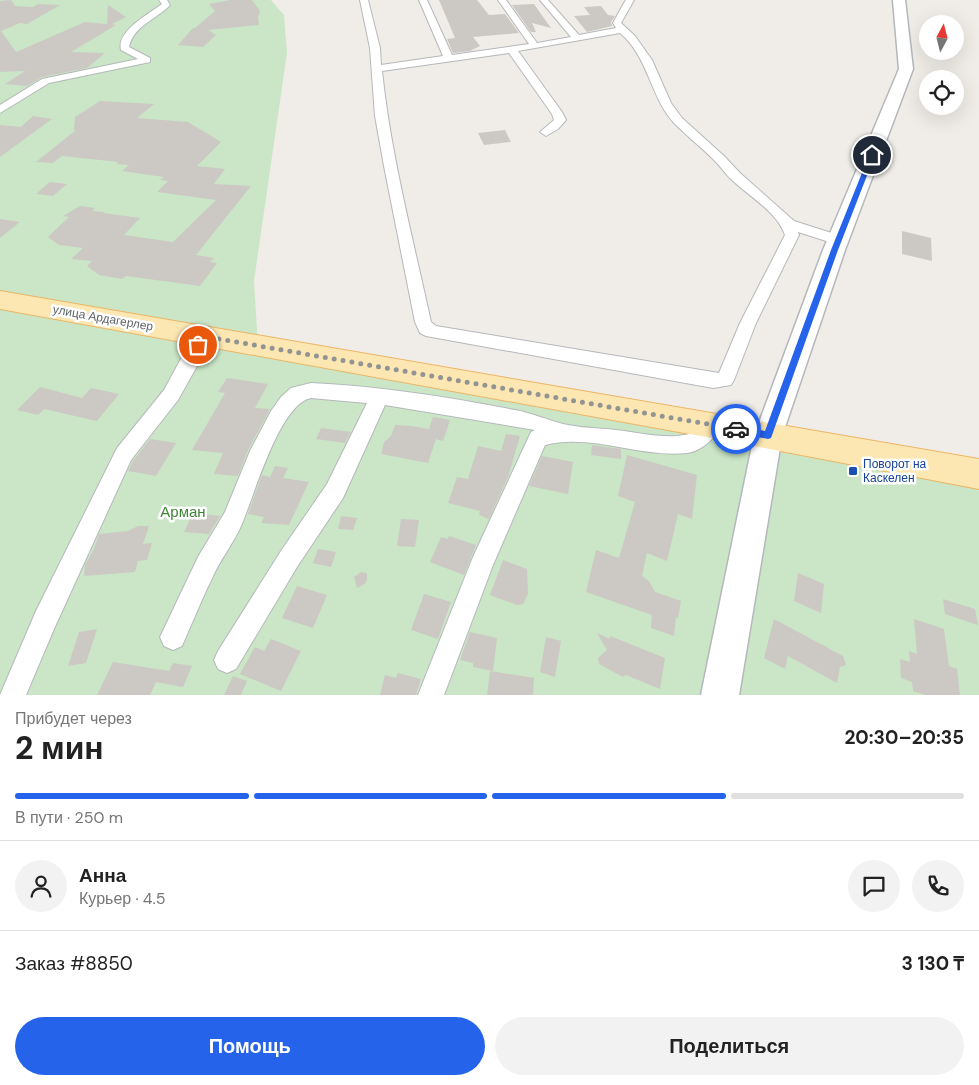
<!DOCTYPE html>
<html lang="ru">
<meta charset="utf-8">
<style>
:root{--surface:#fff;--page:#f2f2f2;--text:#222;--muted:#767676;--line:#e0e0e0;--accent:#2563eb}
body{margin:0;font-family:"DM Sans",sans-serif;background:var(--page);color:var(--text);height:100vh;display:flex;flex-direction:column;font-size:19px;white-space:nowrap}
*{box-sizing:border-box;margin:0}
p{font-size:16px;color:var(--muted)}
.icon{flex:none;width:28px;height:28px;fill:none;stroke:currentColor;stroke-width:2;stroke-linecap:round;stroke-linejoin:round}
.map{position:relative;height:695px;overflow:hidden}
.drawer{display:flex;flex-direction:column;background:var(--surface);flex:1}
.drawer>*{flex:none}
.needle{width:32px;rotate:7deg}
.fabs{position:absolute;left:919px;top:15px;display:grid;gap:10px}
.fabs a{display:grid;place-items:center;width:45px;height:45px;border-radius:50%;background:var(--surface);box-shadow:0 5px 20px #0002;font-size:25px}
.pin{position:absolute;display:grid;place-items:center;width:42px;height:42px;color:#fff;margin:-21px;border:2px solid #fff;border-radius:50%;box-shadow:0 1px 5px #0007}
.courier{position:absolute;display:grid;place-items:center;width:50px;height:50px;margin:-25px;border:4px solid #2563eb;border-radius:50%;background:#fff;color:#222;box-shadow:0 1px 6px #0007}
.overview em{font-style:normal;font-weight:700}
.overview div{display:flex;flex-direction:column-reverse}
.overview{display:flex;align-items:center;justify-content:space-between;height:85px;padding:0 15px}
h1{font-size:32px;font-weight:700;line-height:38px}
.bar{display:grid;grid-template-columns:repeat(4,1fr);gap:8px 5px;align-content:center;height:60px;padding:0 15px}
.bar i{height:6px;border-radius:4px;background:var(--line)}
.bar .active{background:var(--accent)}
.bar p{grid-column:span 4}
.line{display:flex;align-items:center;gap:12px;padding:0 15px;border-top:1px solid var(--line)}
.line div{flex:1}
.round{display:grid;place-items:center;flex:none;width:52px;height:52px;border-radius:26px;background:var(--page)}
.button{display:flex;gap:10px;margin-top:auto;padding:10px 15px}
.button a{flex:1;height:58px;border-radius:30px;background:var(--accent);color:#fff;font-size:20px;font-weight:700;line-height:58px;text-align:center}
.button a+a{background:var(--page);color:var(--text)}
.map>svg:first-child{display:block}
.green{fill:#cae6c6}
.building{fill:#ccc8c4}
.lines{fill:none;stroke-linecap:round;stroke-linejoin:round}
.street-casing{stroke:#b5b8bb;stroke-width:2}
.secondary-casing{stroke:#b4b8bb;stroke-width:3}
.primary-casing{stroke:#ecb565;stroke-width:2}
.street{fill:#fff;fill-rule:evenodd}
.secondary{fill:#fff;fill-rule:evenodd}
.primary{fill:#fce6b2;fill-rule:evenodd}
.route{fill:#2563eb}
.done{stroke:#929494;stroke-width:5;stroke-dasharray:0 9}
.transit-dot{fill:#1a4fb4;stroke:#fff;stroke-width:2}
.labels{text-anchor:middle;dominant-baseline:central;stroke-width:5;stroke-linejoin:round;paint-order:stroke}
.street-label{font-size:12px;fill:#5f6467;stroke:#fff}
.transit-label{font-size:12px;fill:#164399;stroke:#fff;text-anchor:start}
.near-park-label{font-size:15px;fill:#408439;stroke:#fff}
</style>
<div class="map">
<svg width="979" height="695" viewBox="0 0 979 695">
<rect width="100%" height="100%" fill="#f0ede8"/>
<path class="green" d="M 0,0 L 271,0 L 284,15 L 287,53 L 254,281 L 258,346 L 979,474 L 979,695 L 0,695 Z"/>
<path class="building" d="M 11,0 L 15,6 L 33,7 L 38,4 L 60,5 L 27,24 L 20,23 L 1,31 L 16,52 L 85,22 L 107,24 L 108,5 L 126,17 L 112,24 L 116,25 L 71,52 L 105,53 L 87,68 L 42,77 L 27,86 L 5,84 L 25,71 L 0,72 L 0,1 Z
M 230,0 L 252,0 L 260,11 L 258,18 L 259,25 L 208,30 L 216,35 L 203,47 L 178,45 L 193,28 L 195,28 L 215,11 L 209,4 Z
M 439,0 L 477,0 L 489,15 L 505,14 L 519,33 L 473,37 L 480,46 L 470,51 L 453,53 L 447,39 L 455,38 Z
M 534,4 L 551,28 L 532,23 L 536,32 L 531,32 L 512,5 Z
M 601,6 L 608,15 L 615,16 L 611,22 L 612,26 L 587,32 L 574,16 L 590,15 L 584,7 Z
M 100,101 L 154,104 L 137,118 L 188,122 L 221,142 L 197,166 L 225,169 L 214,184 L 251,186 L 196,255 L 214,258 L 210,262 L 217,263 L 200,286 L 126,276 L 122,279 L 99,275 L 87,266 L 92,261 L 71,259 L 83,248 L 59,245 L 48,237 L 69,217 L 63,216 L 80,206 L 95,208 L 92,211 L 105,212 L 103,213 L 140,218 L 124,235 L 173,242 L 216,200 L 157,192 L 168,181 L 160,180 L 164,177 L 122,171 L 129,165 L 116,164 L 119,162 L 62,156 L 53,163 L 36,162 L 76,130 L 74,130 L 75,117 Z
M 33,116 L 52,119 L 0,157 L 0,125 L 21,127 Z
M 505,130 L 511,142 L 484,145 L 478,133 Z
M 50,182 L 67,184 L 53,196 L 36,194 Z
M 0,219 L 20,222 L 0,238 Z
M 902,231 L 931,238 L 932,261 L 902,254 Z
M 227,378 L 268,384 L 255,408 L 270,409 L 248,450 L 238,476 L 214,474 L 223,453 L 192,450 L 225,393 L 218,392 Z
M 40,387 L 82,398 L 91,388 L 119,394 L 97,421 L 44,409 L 38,415 L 17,410 Z
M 433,417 L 450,420 L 443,441 L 436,439 L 428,463 L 381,454 L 384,442 L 391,436 L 395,425 L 411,426 L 429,429 Z
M 321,428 L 351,432 L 345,443 L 316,439 Z
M 506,434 L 520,436 L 508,477 L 489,519 L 479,515 L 480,511 L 448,503 L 457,477 L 468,479 L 478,446 L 501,451 Z
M 150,439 L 176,443 L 156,476 L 128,471 L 133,461 Z
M 592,445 L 621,449 L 621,459 L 591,455 Z
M 627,455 L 697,475 L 692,519 L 678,514 L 667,561 L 647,553 L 642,576 L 649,581 L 655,592 L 681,601 L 678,618 L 676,617 L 674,636 L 651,628 L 652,615 L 586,592 L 596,550 L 619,558 L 635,502 L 618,496 Z
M 542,456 L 573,462 L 568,494 L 529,486 Z
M 275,466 L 288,468 L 283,478 L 309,482 L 289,525 L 261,523 L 264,517 L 248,514 L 262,475 L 270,477 Z
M 193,513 L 220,516 L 209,534 L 184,532 Z
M 341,516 L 357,518 L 353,530 L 338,529 Z
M 401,519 L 419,520 L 415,547 L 397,546 Z
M 138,526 L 149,526 L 143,544 L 152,543 L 147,560 L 138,561 L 135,572 L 84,576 L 85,565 L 94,549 L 99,534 L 128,531 Z
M 449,536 L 476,545 L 464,575 L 430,562 L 441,537 L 448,539 Z
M 318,549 L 336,552 L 331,567 L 313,563 Z
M 503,560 L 527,569 L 528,594 L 523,604 L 517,605 L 490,595 Z
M 361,572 L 367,573 L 367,579 L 365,584 L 357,588 L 354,577 Z
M 798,573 L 824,584 L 821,613 L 794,601 Z
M 297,586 L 327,595 L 313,628 L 282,618 Z
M 424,594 L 451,602 L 438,639 L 411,630 Z
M 943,599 L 975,609 L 978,625 L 945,614 Z
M 774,619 L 843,656 L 846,665 L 840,667 L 837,683 L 788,656 L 785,669 L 764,658 Z
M 914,619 L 944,629 L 949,666 L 957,669 L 960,695 L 925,695 L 913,691 L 912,682 L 901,678 L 900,659 L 910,662 L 909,651 L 917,654 Z
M 97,629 L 86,663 L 68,666 L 79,632 Z
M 470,632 L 497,638 L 493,671 L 473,667 L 473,663 L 460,660 Z
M 597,633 L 610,639 L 610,636 L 665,658 L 660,689 L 626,675 L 623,677 L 599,664 L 598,658 L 607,650 Z
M 546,637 L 561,641 L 555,677 L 540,672 Z
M 271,639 L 301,651 L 281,691 L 240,674 L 255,647 L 264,651 Z
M 113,662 L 169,671 L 173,663 L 192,666 L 183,687 L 156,682 L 150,695 L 97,695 Z
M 490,671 L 534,678 L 533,695 L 487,695 Z
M 398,673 L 421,679 L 416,695 L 380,695 L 385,675 L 396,678 Z
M 233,676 L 247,681 L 241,695 L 224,695 Z"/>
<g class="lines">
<g class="street-casing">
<path id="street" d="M 159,0 L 167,0 L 170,5 C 156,20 134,25 129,47 L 150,58 L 150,62 L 49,83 L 0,113 L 0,105 L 42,79 L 138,59 L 121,50 C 116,31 149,14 162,4 Z
M 360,0 L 368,0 L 380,48 L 381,65 L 443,56 L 419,0 L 427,0 L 452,55 L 529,44 L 498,0 L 506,0 L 537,43 L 571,37 L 540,0 L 548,0 L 579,35 L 616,28 L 613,23 L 624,3 L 626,0 L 634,0 L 621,23 L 635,36 L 652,60 L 671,103 L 682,118 L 724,156 L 740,173 L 794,221 L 844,237 L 846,240 L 844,243 L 839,245 L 798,232 L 799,235 L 756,323 L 734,380 L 731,385 L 713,388 L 426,336 L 420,333 L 415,322 L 384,166 L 375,116 L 370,48 ZM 620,33 C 649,57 650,98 675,124 C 688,137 702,148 715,161 C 721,167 726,175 733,181 C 750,197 777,212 785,235 L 740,323 L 719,373 L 436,326 L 431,322 C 413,239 391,156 382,71 L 509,53 L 552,114 L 554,120 L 540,132 L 546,136 L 558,129 L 566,120 L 562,112 L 518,51 Z
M 202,330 L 208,331 L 211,336 L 196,368 L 178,400 L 131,460 L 54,629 L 26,695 L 0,695 L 36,611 L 117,448 L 164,390 L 196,331 Z
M 311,383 C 379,386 448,397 515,410 C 532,413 547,420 563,424 C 580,428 598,428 616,430 C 637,432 662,439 684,435 C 700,433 701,413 719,419 L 722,425 C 715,438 702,451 687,453 C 640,458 591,433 545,445 L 493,565 L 444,695 L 418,695 L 473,557 L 531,432 L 535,430 L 385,405 L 343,498 L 297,567 L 236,669 L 227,673 L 218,669 L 214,660 L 218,651 L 281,551 L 327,484 L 367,403 L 311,398 C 279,404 254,497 241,526 C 234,542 223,556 215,572 C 203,596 193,621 182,646 L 173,650 L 164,646 L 160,637 L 198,557 L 225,512 L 250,451 L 271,411 L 281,397 L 291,388 Z"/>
</g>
<g class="secondary-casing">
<path id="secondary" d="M 893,0 L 905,0 L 913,69 L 845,250 L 782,436 L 739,695 L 701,695 L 754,436 L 823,250 L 899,69 Z"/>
</g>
<g class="primary-casing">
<path id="primary" d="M 0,291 L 979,459 L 979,489 L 712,438 L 0,309 Z"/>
</g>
<use href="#street" class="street"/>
<use href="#secondary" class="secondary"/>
<use href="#primary" class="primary"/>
</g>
<path class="route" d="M 870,153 L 875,155 L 838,250 L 771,438 L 768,439 L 733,432 L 733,427 L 736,425 L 765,431 L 831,250 Z"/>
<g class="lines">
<path class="done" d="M 198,345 L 202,336 L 736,429"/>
</g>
<rect class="transit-dot" x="848" y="466" width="10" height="10" rx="2.5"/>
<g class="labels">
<g class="street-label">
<text transform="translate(103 318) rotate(10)">улица Ардагерлер</text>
</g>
<g class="transit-label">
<text x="863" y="464">Поворот на<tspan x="863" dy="14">Каскелен</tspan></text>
</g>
<g class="near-park-label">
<text x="183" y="512">Арман</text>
</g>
</g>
</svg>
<div class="fabs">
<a><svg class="needle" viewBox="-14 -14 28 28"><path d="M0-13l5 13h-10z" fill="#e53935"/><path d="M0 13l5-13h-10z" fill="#767676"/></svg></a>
<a><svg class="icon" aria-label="locate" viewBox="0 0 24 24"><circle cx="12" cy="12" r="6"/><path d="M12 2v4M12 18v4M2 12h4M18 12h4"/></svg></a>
</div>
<div class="pin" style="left:198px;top:345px;background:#ea580c"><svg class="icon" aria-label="bag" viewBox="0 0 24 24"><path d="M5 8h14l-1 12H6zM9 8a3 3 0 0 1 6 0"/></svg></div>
<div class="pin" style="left:872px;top:155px;background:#1f2937"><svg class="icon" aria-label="home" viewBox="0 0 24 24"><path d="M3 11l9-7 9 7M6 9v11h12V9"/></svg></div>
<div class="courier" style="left:736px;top:429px"><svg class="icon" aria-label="car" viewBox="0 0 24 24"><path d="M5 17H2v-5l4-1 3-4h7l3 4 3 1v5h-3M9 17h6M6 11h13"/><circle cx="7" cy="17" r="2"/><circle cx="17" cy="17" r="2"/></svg></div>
</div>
<section class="drawer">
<div class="overview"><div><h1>2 мин</h1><p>Прибудет через</p></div><em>20:30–20:35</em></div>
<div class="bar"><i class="active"></i><i class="active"></i><i class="active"></i><i></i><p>В пути · 250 m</p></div>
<div class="line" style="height:90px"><a class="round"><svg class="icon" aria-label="person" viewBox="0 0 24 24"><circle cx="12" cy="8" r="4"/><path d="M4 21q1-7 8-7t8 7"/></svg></a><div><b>Анна</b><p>Курьер · 4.5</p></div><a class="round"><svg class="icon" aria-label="chat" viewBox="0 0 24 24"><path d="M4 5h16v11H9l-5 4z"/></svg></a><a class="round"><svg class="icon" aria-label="phone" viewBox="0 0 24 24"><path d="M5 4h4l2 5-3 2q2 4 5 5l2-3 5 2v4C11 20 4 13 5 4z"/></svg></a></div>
<div class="line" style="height:65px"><div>Заказ #8850</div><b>3 130 ₸</b></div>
<div class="button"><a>Помощь</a><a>Поделиться</a></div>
</section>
